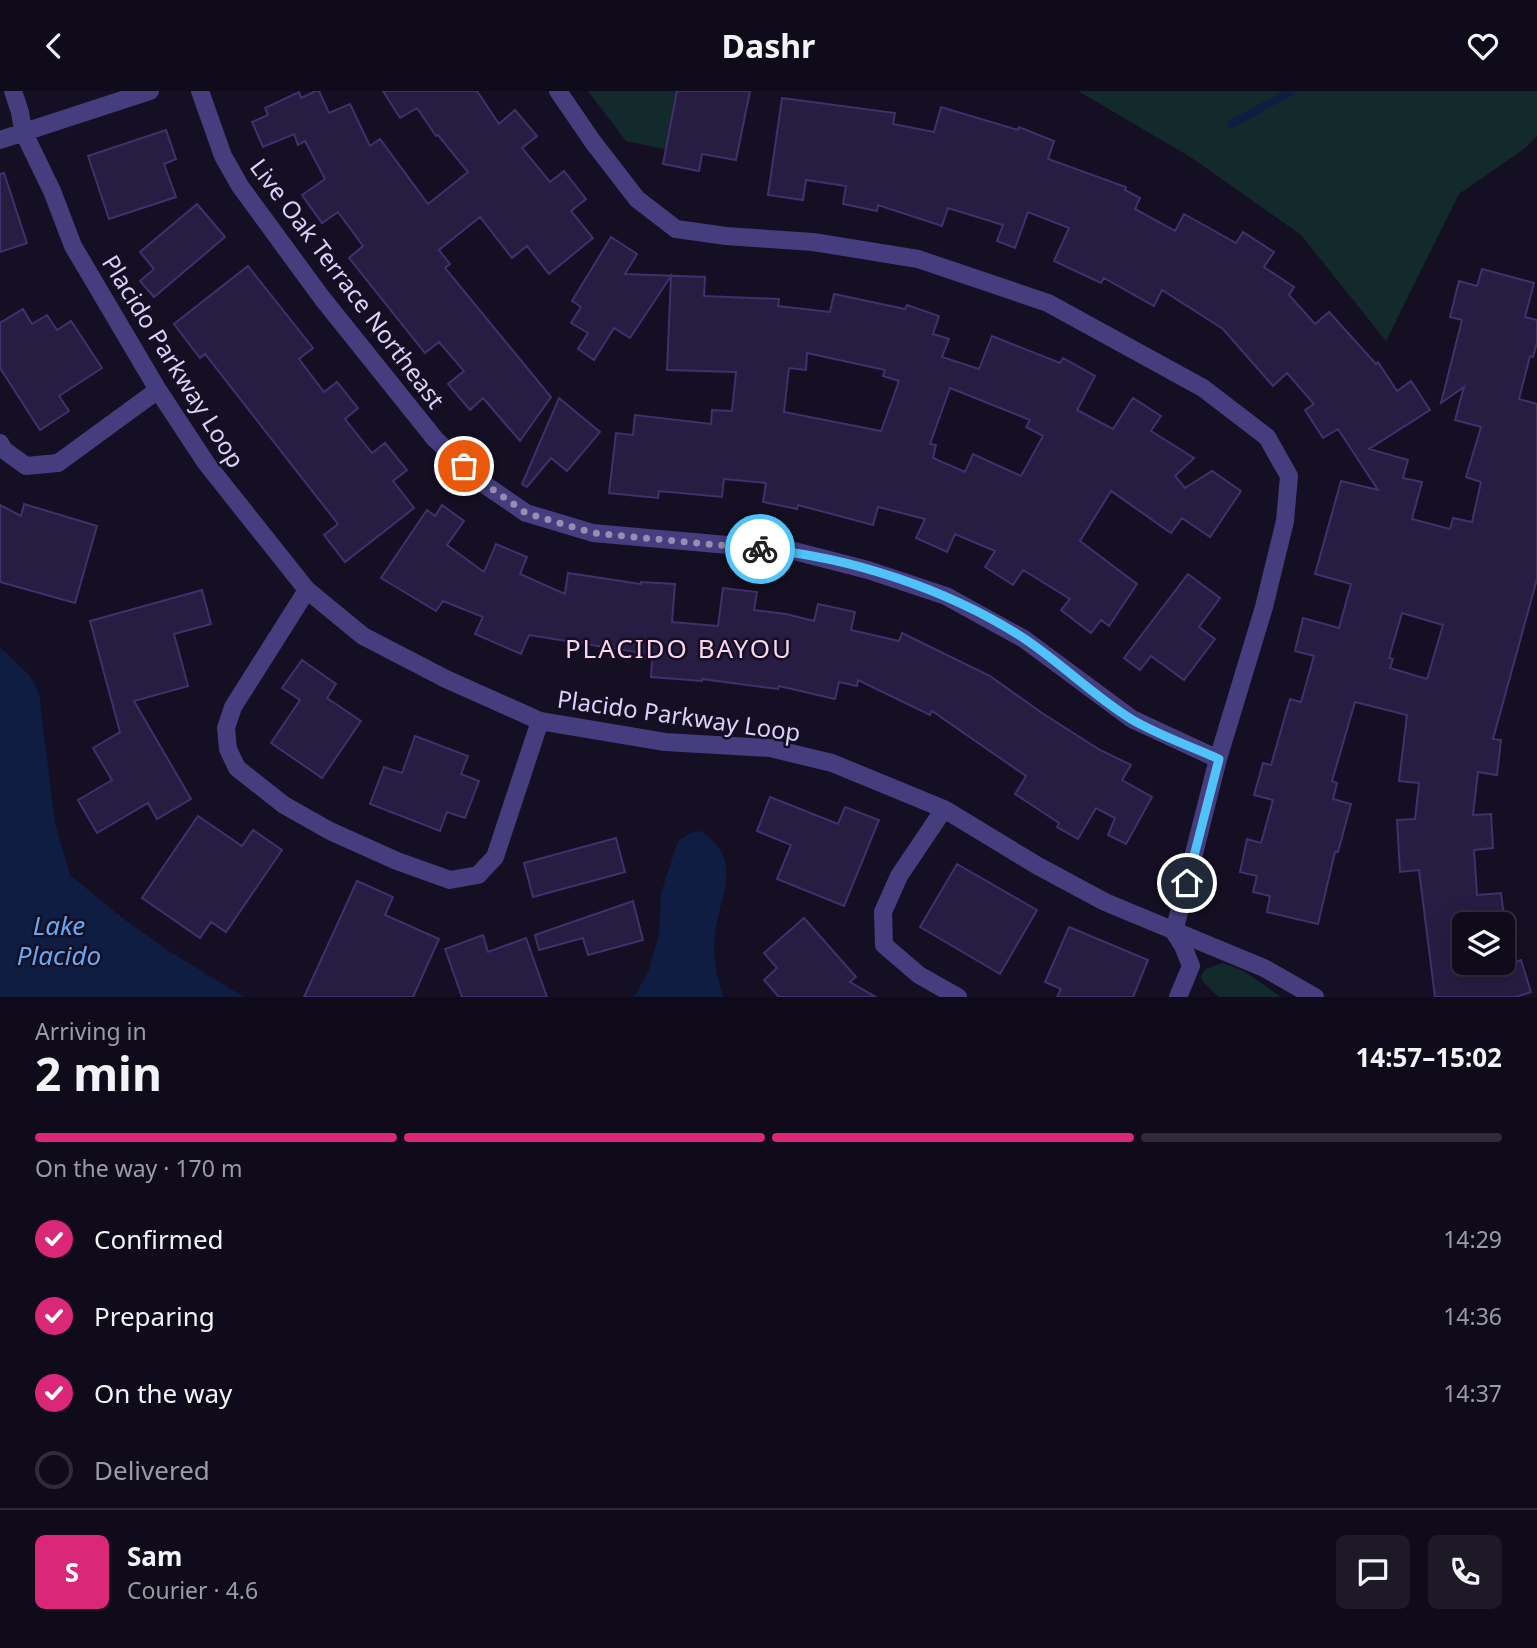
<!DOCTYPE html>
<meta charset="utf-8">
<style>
:root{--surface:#0f0b1a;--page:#1d1927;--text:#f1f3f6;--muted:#9b9ba2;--line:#2f2b39;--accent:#db2777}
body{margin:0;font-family:"Noto Sans",sans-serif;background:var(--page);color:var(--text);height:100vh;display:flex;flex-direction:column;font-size:26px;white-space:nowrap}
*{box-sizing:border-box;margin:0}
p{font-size:23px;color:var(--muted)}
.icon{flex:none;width:38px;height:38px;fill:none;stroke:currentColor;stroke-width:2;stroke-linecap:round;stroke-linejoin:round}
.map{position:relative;height:906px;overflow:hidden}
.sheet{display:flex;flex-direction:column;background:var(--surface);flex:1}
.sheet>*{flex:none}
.buttons{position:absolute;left:1452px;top:821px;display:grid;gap:14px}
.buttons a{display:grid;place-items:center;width:63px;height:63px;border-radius:10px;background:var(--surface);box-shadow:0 7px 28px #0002,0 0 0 2px var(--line);font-size:35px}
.pin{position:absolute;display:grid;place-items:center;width:60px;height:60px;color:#fff;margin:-30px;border:4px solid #fff;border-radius:50%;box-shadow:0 2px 7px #0007}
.courier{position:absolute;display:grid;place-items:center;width:70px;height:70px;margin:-35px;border:5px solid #4fc3f7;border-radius:50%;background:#fff;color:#222;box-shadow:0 2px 9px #0007}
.head em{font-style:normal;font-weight:700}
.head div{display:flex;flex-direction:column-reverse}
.head{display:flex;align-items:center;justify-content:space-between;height:119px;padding:0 35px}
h1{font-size:46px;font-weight:700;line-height:52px}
.bar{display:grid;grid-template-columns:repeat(4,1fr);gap:10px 7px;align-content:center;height:84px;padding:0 35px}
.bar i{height:9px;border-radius:5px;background:var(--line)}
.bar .on{background:var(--accent)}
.bar p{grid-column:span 4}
.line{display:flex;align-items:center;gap:18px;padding:0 35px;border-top:2px solid var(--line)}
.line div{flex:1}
.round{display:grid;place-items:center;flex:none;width:74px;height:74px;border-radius:10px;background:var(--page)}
ol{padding:0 35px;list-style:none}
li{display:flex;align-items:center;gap:21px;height:77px}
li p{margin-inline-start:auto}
li .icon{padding:7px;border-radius:50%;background:var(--accent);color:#fff;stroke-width:4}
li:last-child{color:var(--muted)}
li i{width:38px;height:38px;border:4px solid var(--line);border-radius:50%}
header{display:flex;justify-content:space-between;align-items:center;height:91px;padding:0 35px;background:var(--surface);font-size:32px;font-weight:700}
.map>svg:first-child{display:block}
.green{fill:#122a2b}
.water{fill:#0e1d41}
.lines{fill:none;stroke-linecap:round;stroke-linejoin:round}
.stream{stroke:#0e1d41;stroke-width:8}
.building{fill:#271c42;stroke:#41306c;stroke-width:2;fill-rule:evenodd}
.street{stroke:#453d7e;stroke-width:18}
.done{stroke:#958eb0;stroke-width:7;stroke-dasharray:0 12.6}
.route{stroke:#4fc3f7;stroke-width:9}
.labels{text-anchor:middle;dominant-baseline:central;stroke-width:5;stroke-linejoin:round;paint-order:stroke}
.street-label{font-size:24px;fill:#dbd2fc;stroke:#140f22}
.neighbourhood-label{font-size:26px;letter-spacing:2px;fill:#fcd4eb;stroke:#140f22}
.water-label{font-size:26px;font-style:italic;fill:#67a8f6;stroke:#140f22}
</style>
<header><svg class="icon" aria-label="back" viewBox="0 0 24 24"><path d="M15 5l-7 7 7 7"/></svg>Dashr<svg class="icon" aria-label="heart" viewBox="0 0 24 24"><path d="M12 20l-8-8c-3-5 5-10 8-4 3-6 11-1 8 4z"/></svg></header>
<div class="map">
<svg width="1537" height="906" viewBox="0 0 1537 906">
<rect width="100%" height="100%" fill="#140f22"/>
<path class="green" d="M 588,0 L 682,0 L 669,59 L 626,50 Z
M 1078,0 L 1537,0 L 1537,45 L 1524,58 L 1459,103 L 1386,250 L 1301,144 L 1192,67 Z
M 1223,872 L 1244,880 L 1281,906 L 1219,906 L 1203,891 L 1201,885 L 1205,878 Z"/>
<path class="water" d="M 0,556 L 30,585 L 39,602 L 55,732 L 70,784 L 124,828 L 169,860 L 244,906 L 0,906 Z
M 701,740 C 744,770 721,800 715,842 C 712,864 717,885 723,906 L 634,906 L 649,879 L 659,842 L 661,802 L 678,750 L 690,742 Z"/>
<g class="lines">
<path class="stream" d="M 1232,33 L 1291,0"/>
</g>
<path class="building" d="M 316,0 L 319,0 L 329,22 L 350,13 L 370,55 L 380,48 L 428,113 L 468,81 L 438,44 L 436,45 L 417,17 L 400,27 L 383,0 L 477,0 L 499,33 L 515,19 L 537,45 L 522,57 L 550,91 L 564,80 L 586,108 L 571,120 L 593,147 L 549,183 L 527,155 L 512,167 L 480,126 L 439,159 L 450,173 L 445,177 L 551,306 L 520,350 L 483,307 L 470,319 L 448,293 L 464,280 L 439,251 L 425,262 L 349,167 L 363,155 L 338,121 L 322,132 L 302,104 L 325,88 L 305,50 L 298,54 L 294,43 L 263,56 L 252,31 L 268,24 L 265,17 L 299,1 L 301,7 Z
M 677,0 L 750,0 L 736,69 L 702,63 L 699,80 L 663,73 Z
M 782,7 L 895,22 L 893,33 L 934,41 L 941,16 L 1018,39 L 1019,36 L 1054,50 L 1048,68 L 1126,96 L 1125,99 L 1140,107 L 1135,118 L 1175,140 L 1184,123 L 1236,152 L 1243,141 L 1274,161 L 1264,176 L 1294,196 L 1289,204 L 1315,233 L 1329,221 L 1376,273 L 1378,271 L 1397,300 L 1411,290 L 1430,319 L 1369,358 L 1408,369 L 1403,387 L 1422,391 L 1412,428 L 1450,438 L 1453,427 L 1472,431 L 1481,391 L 1466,386 L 1481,336 L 1455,329 L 1464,296 L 1441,312 L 1462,229 L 1450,226 L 1459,190 L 1477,195 L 1482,178 L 1534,192 L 1525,226 L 1537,229 L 1537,252 L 1533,266 L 1530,265 L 1519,308 L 1537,313 L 1537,488 L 1493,648 L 1501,649 L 1497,684 L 1478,681 L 1473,724 L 1491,723 L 1493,757 L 1474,759 L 1477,804 L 1501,802 L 1505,833 L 1465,833 L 1465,872 L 1510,873 L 1521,869 L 1531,901 L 1516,906 L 1435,906 L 1419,779 L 1400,781 L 1397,729 L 1415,728 L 1419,692 L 1399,690 L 1407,624 L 1355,611 L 1332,690 L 1337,692 L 1333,708 L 1351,713 L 1338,761 L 1335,761 L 1318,833 L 1267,821 L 1270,805 L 1253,801 L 1257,785 L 1240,781 L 1247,748 L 1261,752 L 1273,709 L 1254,704 L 1263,672 L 1271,674 L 1290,608 L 1301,611 L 1314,565 L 1295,560 L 1303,527 L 1339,537 L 1351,493 L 1315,483 L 1341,390 L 1378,399 L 1338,338 L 1323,347 L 1305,319 L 1314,313 L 1287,282 L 1273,295 L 1223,238 L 1162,199 L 1154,215 L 1104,187 L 1101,192 L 1054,170 L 1069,137 L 1028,121 L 1015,157 L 997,150 L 1003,134 L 948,117 L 942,135 L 878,114 L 877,120 L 843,113 L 846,95 L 806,89 L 803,109 L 768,104 ZM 1402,522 L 1443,534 L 1427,588 L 1390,577 L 1393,568 L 1389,567 Z
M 166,39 L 176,68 L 164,73 L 176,106 L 109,128 L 88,65 Z
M 4,82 L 27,152 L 0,161 L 0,83 Z
M 197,113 L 225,146 L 154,206 L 140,190 L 154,178 L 140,161 Z
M 611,146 L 637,163 L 625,183 L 705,186 L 704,205 L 779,208 L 778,215 L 830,221 L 834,203 L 905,218 L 907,214 L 939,225 L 933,243 L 949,248 L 942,266 L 979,278 L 992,245 L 1060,272 L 1063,267 L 1095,285 L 1077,319 L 1113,338 L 1133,307 L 1161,325 L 1151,340 L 1194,367 L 1175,385 L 1185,397 L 1212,380 L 1241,400 L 1210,446 L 1182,427 L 1171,442 L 1111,400 L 1080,450 L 1137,493 L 1109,535 L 1101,529 L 1091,542 L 1061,519 L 1070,508 L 1023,479 L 1013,494 L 985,476 L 995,460 L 955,443 L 947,461 L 916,447 L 925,428 L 878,416 L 873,434 L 798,414 L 797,418 L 763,411 L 766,392 L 724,388 L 722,406 L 659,400 L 658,407 L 609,402 L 616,342 L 633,344 L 635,324 L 711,333 L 712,319 L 732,320 L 736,281 L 667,279 L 671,185 L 630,247 L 614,237 L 594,269 L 578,258 L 588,242 L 571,232 L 581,216 L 572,210 ZM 807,262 L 885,279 L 883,285 L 899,290 L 881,340 L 784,321 L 789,277 L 806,279 ZM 950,297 L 1030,329 L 1026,336 L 1043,345 L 1021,385 L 973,363 L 965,381 L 933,367 L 936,354 L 930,353 Z
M 248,175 L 313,257 L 299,268 L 324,301 L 337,291 L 358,317 L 345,328 L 372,362 L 385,352 L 407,379 L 393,390 L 414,417 L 345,471 L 324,444 L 338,433 L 205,263 L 200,267 L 174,233 Z
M 23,218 L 32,233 L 47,224 L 57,239 L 71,230 L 102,277 L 59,305 L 69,320 L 40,339 L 0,277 L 0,232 Z
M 559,307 L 600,341 L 567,380 L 551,367 L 527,396 L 522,393 Z
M 24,413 L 97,435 L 75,512 L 0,491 L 0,414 L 21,425 Z
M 442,414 L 464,430 L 447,454 L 484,481 L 496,453 L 527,466 L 520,483 L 565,503 L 568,482 L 641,493 L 641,491 L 675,493 L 672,531 L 718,535 L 723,497 L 757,501 L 754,519 L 786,523 L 814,530 L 818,513 L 855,521 L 851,539 L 899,550 L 902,542 L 990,585 L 1042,622 L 1100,659 L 1131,674 L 1122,689 L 1152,706 L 1126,753 L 1108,744 L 1115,727 L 1096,717 L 1078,748 L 1057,736 L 1059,732 L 1015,703 L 1026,685 L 932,620 L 930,624 L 858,589 L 857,595 L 839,591 L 835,608 L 779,595 L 778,598 L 702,588 L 702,590 L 651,586 L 652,568 L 635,566 L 636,561 L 529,544 L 521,563 L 475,543 L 483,526 L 443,510 L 436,520 L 381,487 L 427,419 L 435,425 Z
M 1188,483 L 1220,507 L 1199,536 L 1215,548 L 1184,589 L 1151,565 L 1140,579 L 1124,567 Z
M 202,499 L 211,533 L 174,543 L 188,595 L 134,610 L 191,708 L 157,728 L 148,712 L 97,742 L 78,709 L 112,689 L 93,657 L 120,641 L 90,530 Z
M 302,569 L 336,593 L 327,607 L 361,630 L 322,687 L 271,652 L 300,609 L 282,597 Z
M 415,645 L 468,665 L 461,683 L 479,690 L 465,727 L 447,721 L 440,740 L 370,713 L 384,676 L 402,682 Z
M 770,706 L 838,733 L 845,716 L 879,729 L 844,815 L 777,788 L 791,754 L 757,740 Z
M 198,725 L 242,755 L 253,739 L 282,759 L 226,841 L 211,831 L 200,847 L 142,807 Z
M 616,747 L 625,781 L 533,806 L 524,772 Z
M 957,773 L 1037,819 L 1000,883 L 920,836 Z
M 357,790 L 393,806 L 385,824 L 439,848 L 413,906 L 304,906 Z
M 633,810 L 643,849 L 588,864 L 583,847 L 539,859 L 535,844 Z
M 804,827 L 856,886 L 850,891 L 876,906 L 779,906 L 764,889 L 777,877 L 764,862 Z
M 1069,836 L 1148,869 L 1133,906 L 1057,906 L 1061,898 L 1045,891 Z
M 483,844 L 488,861 L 526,847 L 547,906 L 462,906 L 445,858 Z"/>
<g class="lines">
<path class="street" d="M 13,0 L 20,21 L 23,40 L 52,100 L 73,155 L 158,299 L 206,372 L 307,499 L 363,545 L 446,588 L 540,630 L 665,651 L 770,657 L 832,672 L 944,718 L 1038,775 L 1105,811 L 1264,877 L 1315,906
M 200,0 L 223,65 L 240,95 L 322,207 L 435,348 L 478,389 L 526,422 L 593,442 L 794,460 L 868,479 L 946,505 L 1024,548 L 1132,628 L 1218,668
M 558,0 L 593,51 L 637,108 L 676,138 L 726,145 L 813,151 L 918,168 L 1048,212 L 1203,297 L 1267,346 L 1289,385 L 1285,430 L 1264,516 L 1218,668 L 1174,841 L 1183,855 L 1191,875 L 1178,906
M 0,49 L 150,0
M 0,352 L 4,359 L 26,375 L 58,372 L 158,299
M 307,499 L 233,616 L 226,637 L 228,658 L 237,677 L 284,714 L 330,740 L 397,770 L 450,789 L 478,784 L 495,766 L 540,630
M 944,718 L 899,785 L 883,821 L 884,854 L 919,884 L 958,906"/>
</g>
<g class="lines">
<path class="done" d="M 464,375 L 478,388 L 526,422 L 593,442 L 760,458"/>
<path class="route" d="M 760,458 C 849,465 950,499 1025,548 C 1062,573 1094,605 1131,628 C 1158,644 1190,655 1219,668 L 1187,792"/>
</g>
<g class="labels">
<g class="street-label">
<text transform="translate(348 192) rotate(53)">Live Oak Terrace Northeast</text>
<text transform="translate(174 270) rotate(58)">Placido Parkway Loop</text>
<text transform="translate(679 624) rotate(8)">Placido Parkway Loop</text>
</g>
<g class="neighbourhood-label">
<text x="679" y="557">PLACIDO BAYOU</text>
</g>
<g class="water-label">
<text x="59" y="834">Lake<tspan x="59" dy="30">Placido</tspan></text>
</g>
</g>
</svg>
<div class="buttons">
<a><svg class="icon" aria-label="layers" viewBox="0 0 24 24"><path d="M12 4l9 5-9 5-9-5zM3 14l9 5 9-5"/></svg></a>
</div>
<div class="pin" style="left:464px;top:375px;background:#ea580c"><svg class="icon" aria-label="bag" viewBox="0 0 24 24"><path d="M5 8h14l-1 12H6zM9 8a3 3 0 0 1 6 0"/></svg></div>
<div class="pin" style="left:1187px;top:792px;background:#1f2937"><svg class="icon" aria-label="home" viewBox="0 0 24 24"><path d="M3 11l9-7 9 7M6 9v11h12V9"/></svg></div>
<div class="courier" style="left:760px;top:458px"><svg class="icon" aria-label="bike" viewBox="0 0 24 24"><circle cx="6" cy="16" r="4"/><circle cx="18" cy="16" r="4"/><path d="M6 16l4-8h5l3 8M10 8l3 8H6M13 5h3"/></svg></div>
</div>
<section class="sheet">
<div class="head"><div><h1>2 min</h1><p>Arriving in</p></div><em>14:57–15:02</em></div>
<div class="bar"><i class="on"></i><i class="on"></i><i class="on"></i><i></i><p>On the way · 170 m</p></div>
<ol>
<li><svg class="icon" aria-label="check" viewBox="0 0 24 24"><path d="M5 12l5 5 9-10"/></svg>Confirmed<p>14:29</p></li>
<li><svg class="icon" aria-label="check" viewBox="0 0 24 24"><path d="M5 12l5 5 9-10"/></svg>Preparing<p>14:36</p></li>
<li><svg class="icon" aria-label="check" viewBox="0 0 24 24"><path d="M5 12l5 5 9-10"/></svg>On the way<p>14:37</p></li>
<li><i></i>Delivered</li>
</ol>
<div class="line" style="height:126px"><b class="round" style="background:var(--accent);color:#fff">S</b><div><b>Sam</b><p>Courier · 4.6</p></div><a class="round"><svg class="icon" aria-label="chat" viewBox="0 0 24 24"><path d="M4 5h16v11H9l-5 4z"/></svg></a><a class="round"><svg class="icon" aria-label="phone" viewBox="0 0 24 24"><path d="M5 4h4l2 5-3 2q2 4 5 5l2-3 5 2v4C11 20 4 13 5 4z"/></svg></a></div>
</section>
